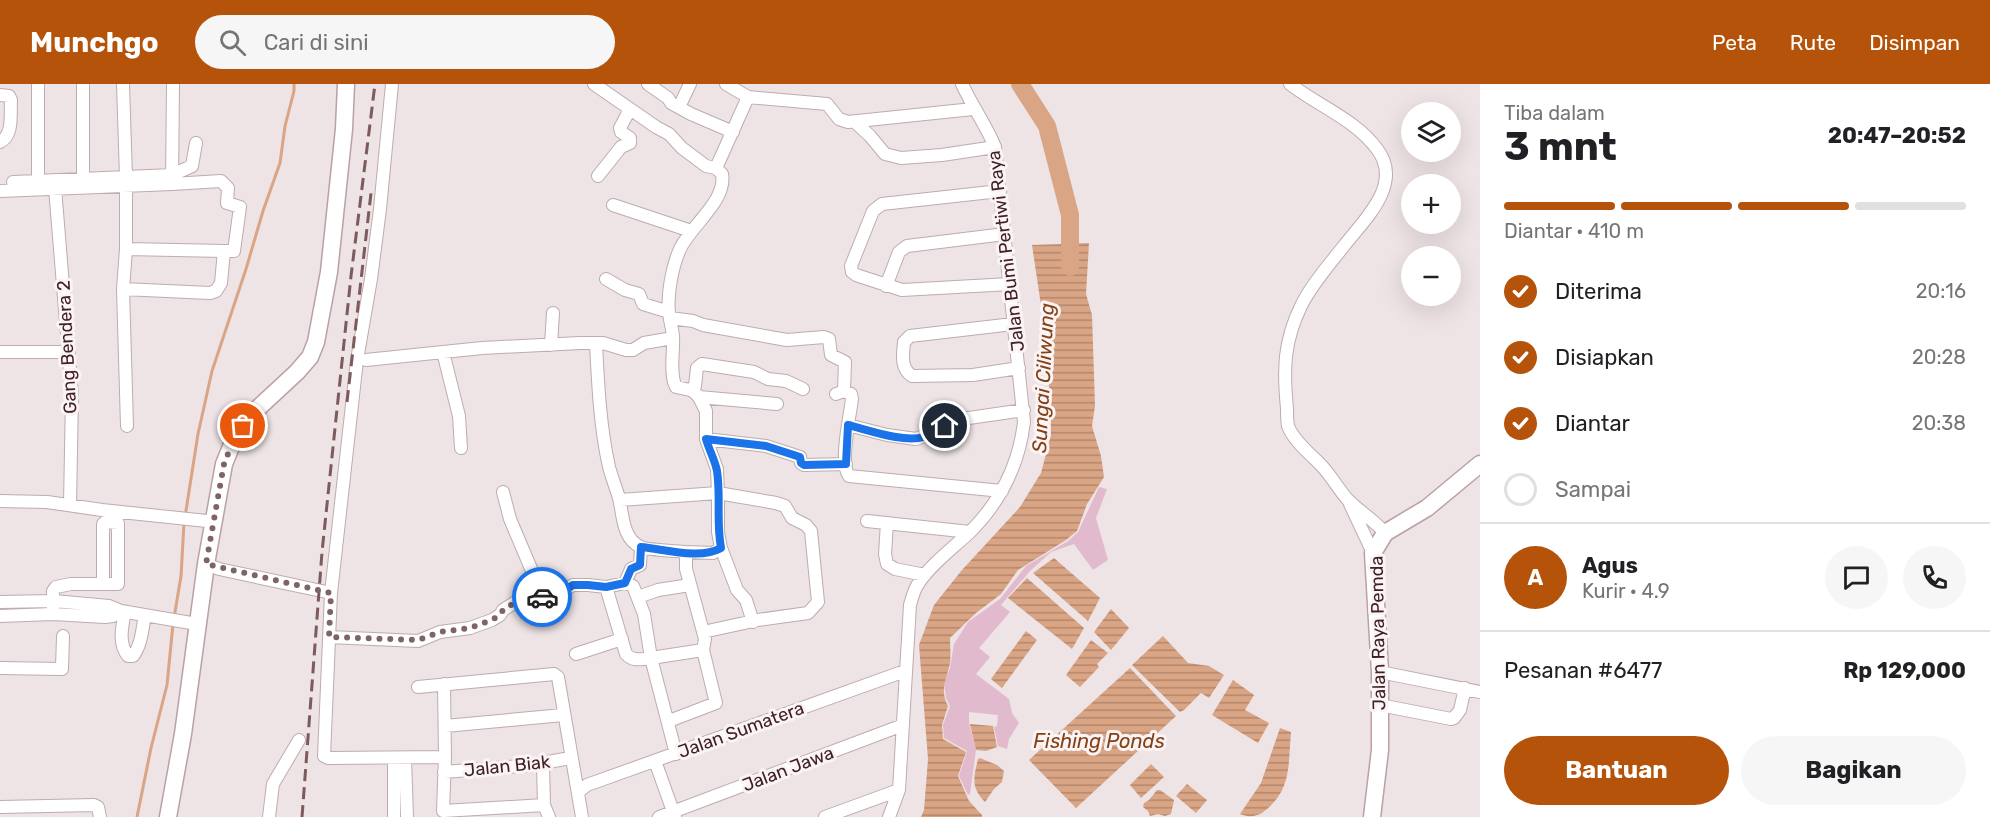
<!DOCTYPE html>
<html lang="id">
<meta charset="utf-8">
<style>
:root{--surface:#fff;--page:#f6f6f6;--text:#202124;--muted:#757577;--line:#e0e0e0;--accent:#b45309}
body{margin:0;font-family:Rubik,sans-serif;background:var(--page);color:var(--text);height:100vh;display:flex;flex-direction:column;font-size:22px;white-space:nowrap}
*{box-sizing:border-box;margin:0}
p{font-size:20px;color:var(--muted)}
.icon{flex:none;width:33px;height:33px;fill:none;stroke:currentColor;stroke-width:2;stroke-linecap:round;stroke-linejoin:round}
.map{position:relative;flex:1;overflow:hidden}
.panel{display:flex;flex-direction:column;background:var(--surface);width:510px}
.panel>*{flex:none}
.fabs{position:absolute;left:1401px;top:18px;display:grid;gap:12px}
.fabs a{display:grid;place-items:center;width:60px;height:60px;border-radius:50%;background:var(--surface);box-shadow:0 6px 24px #0002;font-size:30px}
.pin{position:absolute;display:grid;place-items:center;width:51px;height:51px;color:#fff;margin:-26px;border:3px solid #fff;border-radius:50%;box-shadow:0 2px 6px #0007}
.courier{position:absolute;display:grid;place-items:center;width:60px;height:60px;margin:-30px;border:4px solid #1a73e8;border-radius:50%;background:#fff;color:#222;box-shadow:0 2px 8px #0007}
.summary em{font-style:normal;font-weight:700}
.summary div{display:flex;flex-direction:column-reverse}
.summary{display:flex;align-items:center;justify-content:space-between;height:102px;padding:0 24px}
h1{font-size:39px;font-weight:700;line-height:45px}
.bar{display:grid;grid-template-columns:repeat(4,1fr);gap:9px 6px;align-content:center;height:72px;padding:0 24px}
.bar i{height:8px;border-radius:4px;background:var(--line)}
.bar .current{background:var(--accent)}
.bar p{grid-column:span 4}
.line{display:flex;align-items:center;gap:15px;padding:0 24px;border-top:2px solid var(--line)}
.line div{flex:1}
.round{display:grid;place-items:center;flex:none;width:63px;height:63px;border-radius:32px;background:var(--page)}
ol{padding:0 24px;list-style:none}
li{display:flex;align-items:center;gap:18px;height:66px}
li p{margin-inline-start:auto}
li .icon{padding:6px;border-radius:50%;background:var(--accent);color:#fff;stroke-width:4}
li:last-child{color:var(--muted)}
li i{width:33px;height:33px;border:3px solid var(--line);border-radius:50%}
.button{display:flex;gap:12px;margin-top:auto;padding:12px 24px}
.button a{flex:1;height:69px;border-radius:36px;background:var(--accent);color:#fff;font-size:24px;font-weight:700;line-height:69px;text-align:center}
.button a+a{background:var(--page);color:var(--text)}
header{display:flex;align-items:center;gap:36px;box-sizing:border-box;height:84px;padding:0 30px;background:var(--accent);color:#fff}
header strong{font-size:28px}
nav{display:flex;gap:33px;margin-inline-start:auto;font-size:21px}
.search{width:420px;height:54px;background:var(--page);display:flex;align-items:center;gap:15px;box-sizing:border-box;padding:0 21px;border-radius:33px;color:var(--muted);font-size:22px}
main{display:flex;flex:1;min-height:0}
.map>svg:first-child{display:block}
.green{fill:#e2bace}
.water{fill:url(#water-rules)}
.lines{fill:none;stroke-linecap:round;stroke-linejoin:round}
.stream{stroke:#d9a585;stroke-width:3}
.river{stroke:#d9a585;stroke-width:18}
.street-casing{stroke:#beacae;stroke-width:14}
.secondary-casing{stroke:#bba0a4;stroke-width:19}
.street{stroke:#fff;stroke-width:12}
.secondary{stroke:#fff;stroke-width:16}
.rail{stroke:#7d5b5c;stroke-width:3;stroke-dasharray:12 6;stroke-linecap:butt}
.done{stroke:#7e6466;stroke-width:6;stroke-dasharray:0 10.8}
.route{stroke:#1a73e8;stroke-width:8}
.labels{text-anchor:middle;dominant-baseline:central;stroke-width:6;stroke-linejoin:round;paint-order:stroke}
.street-label{font-size:18px;fill:#422022;stroke:#faf4f6}
.water-label{font-size:20px;font-style:italic;fill:#854013;stroke:#faf4f6}
</style>
<header>
<strong>Munchgo</strong>
<div class="search"><svg class="icon" aria-label="search" viewBox="0 0 24 24"><circle cx="10" cy="10" r="6"/><path d="M15 15l6 6"/></svg>Cari di sini</div>
<nav><a>Peta</a><a>Rute</a><a>Disimpan</a></nav>
</header>
<main>
<div class="map">
<svg width="1480" height="733" viewBox="0 0 1480 733">
<defs>
<pattern id="water-rules" width="6" height="5" patternUnits="userSpaceOnUse" patternTransform="scale(1.5)"><rect width="6" height="5" fill="#d9a585"/><path d="M0 2.5h6" fill="none" stroke="#b2866c"/></pattern>
</defs>
<rect width="100%" height="100%" fill="#eee3e5"/>
<path class="green" d="M 1099,403 L 1107,405 L 1096,434 L 1108,476 L 1093,486 L 1074,460 L 1051,468 L 1030,487 L 1001,521 L 1010,528 L 979,564 L 990,573 L 976,590 L 1009,615 L 1012,629 L 1019,639 L 1009,655 L 1007,665 L 998,662 L 994,643 L 997,642 L 998,631 L 969,628 L 969,639 L 976,666 L 970,710 L 968,711 L 959,692 L 967,667 L 944,654 L 943,641 L 950,622 L 946,614 L 944,599 L 950,584 L 954,560 L 968,538 L 1000,515 L 1026,482 L 1068,457 L 1078,448 Z"/>
<path class="water" d="M 1089,159 L 1086,210 L 1092,231 L 1095,322 L 1092,342 L 1101,372 L 1104,393 L 1087,420 L 1077,447 L 1066,456 L 1018,486 L 1001,510 L 976,529 L 950,554 C 950,562 951,571 950,579 C 947,594 939,606 948,622 L 942,641 L 943,655 L 966,668 L 958,692 L 969,717 L 982,731 L 982,733 L 921,733 L 924,726 L 928,675 L 919,561 L 934,521 L 962,486 L 1020,423 L 1041,389 L 1051,351 L 1051,313 L 1044,275 L 1042,228 L 1032,161 Z
M 1054,474 L 1100,514 L 1088,537 L 1033,489 Z
M 1027,494 L 1084,544 L 1072,565 L 1008,514 Z
M 1111,525 L 1129,544 L 1111,566 L 1094,548 Z
M 1026,547 L 1037,556 L 1002,604 L 991,595 Z
M 1163,552 L 1188,579 L 1209,582 L 1224,591 L 1209,614 L 1201,609 L 1184,626 L 1180,628 L 1132,581 Z
M 1091,556 L 1108,569 L 1097,580 L 1099,583 L 1080,603 L 1066,591 Z
M 1130,584 L 1176,632 L 1076,724 L 1029,676 Z
M 1233,596 L 1254,611 L 1245,626 L 1269,639 L 1258,659 L 1212,631 Z
M 970,640 L 993,642 L 997,663 L 986,667 L 976,666 Z
M 1280,644 L 1291,648 C 1288,682 1292,707 1262,729 C 1255,733 1247,733 1240,730 L 1261,699 Z
M 980,674 L 997,681 L 1004,687 L 1002,698 L 994,705 L 985,718 C 970,703 974,692 978,675 Z
M 1151,680 L 1164,693 L 1141,714 L 1130,701 Z
M 1187,700 L 1207,716 L 1196,729 L 1176,712 Z
M 1157,706 L 1160,706 L 1174,716 L 1171,730 L 1165,732 L 1158,730 L 1150,732 L 1148,727 L 1143,723 L 1144,719 L 1149,716 Z"/>
<g class="lines">
<path class="stream" d="M 185,433 L 198,350 L 212,287 L 246,185 L 263,127 L 280,79 L 285,42 L 294,7 L 294,0
M 174,534 L 181,492 L 184,439
M 137,733 L 151,664 L 167,601 L 173,540"/>
<path class="river" d="M 1020,0 L 1047,42 L 1070,131 L 1070,183"/>
<g class="street-casing">
<path id="street" d="M 123,0 L 126,93
M 594,0 L 656,43 L 669,50 L 682,64 L 706,82 L 716,84 L 748,13 L 827,20 L 839,35 L 848,38 L 973,25
M 648,0 L 668,14 L 671,19 L 691,30 L 733,48
M 726,0 L 748,13
M 1290,0 C 1317,21 1356,36 1377,65 C 1404,100 1364,136 1343,163 C 1329,181 1311,201 1301,222 C 1284,257 1283,285 1287,324 C 1287,329 1287,336 1288,342 C 1293,356 1310,370 1320,380 C 1331,391 1338,405 1348,416 C 1360,428 1374,436 1385,449
M 0,11 L 9,12 L 11,16 C 10,29 14,51 0,58
M 679,23 L 690,0
M 855,38 L 870,52 L 885,70 L 901,74 L 942,71 L 995,63
M 598,92 L 621,63 L 630,59 L 630,54 L 621,48 L 620,44 L 630,25
M 83,94 L 83,0
M 38,97 L 38,0
M 13,98 L 172,91 L 192,82 L 196,59
M 126,103 L 126,165 L 123,205 L 127,342
M 55,104 L 72,311 L 70,421
M 0,107 L 172,100 L 173,0
M 1000,107 L 882,120 L 873,127 L 851,182 L 852,188 L 856,191 L 902,206 L 1010,200
M 613,121 L 691,147
M 126,165 L 224,167
M 606,195 L 625,206 L 639,210 L 643,220 L 669,228
M 886,202 L 899,168 L 907,162 L 1005,150
M 123,205 L 210,209 L 216,207 L 221,199 L 224,167 L 234,167 L 240,123 L 227,119 L 228,104 L 221,97 L 172,100
M 670,234 L 693,237 L 703,241 L 787,256 L 824,253 L 829,255 L 831,271 L 845,278 L 844,307
M 1013,240 L 910,252 L 904,258 C 903,270 900,284 912,292 L 973,291 L 1019,284
M 596,259 C 598,301 600,342 609,383 C 612,394 616,404 619,414 C 623,430 622,455 641,463 C 647,466 677,467 686,468
M 551,261 L 553,229
M 0,268 L 69,268
M 443,268 L 459,332 L 461,364
M 366,276 L 482,264 L 580,259 L 603,259 L 626,266 L 633,266 L 644,259 L 673,254
M 690,306 L 695,302 L 697,284 L 702,280 L 754,288 L 768,295 L 786,297 L 803,305
M 836,310 L 844,307 L 851,310 L 852,315 C 850,332 839,379 849,392 L 1002,407
M 699,313 L 777,320
M 848,341 L 887,351 L 916,355 L 935,348 L 955,336 L 1024,326
M 706,355 L 766,362 L 800,373 L 801,379 L 804,381 L 846,380
M 620,416 L 718,409 L 776,419 L 785,422 L 792,434 L 806,441 L 811,447 L 818,518 L 808,529 L 758,536 L 703,548
M 0,417 L 47,418 L 102,426 L 207,437 L 211,438 L 212,442
M 1350,420 L 1373,469
M 867,437 L 970,448
M 887,439 L 885,470 L 887,480 L 895,485 L 925,491
M 721,464 L 737,506 L 746,516 L 753,538
M 206,480 L 219,485 L 331,509 L 357,276 L 371,195 L 380,125 L 392,0
M 625,499 L 631,485 L 640,481 L 641,463
M 331,509 L 324,672 L 328,674 L 445,673
M 543,513 L 560,509 L 573,501 L 588,501 L 606,503 L 625,499 L 633,502 L 644,530 L 651,574 C 642,575 633,578 626,570 L 606,503
M 638,513 L 658,506 L 690,501
M 0,518 L 54,517 L 109,522 L 121,527 L 197,540
M 125,528 C 122,542 118,560 128,572 L 133,572 C 142,560 142,545 145,531
M 53,530 L 53,507 L 56,503 L 71,500 L 118,500 L 118,439 L 105,438 L 103,440 L 103,499
M 0,532 L 53,530 L 105,533 L 113,532 L 121,527
M 329,553 L 418,557 L 440,548 L 470,544 L 492,536 L 500,531 L 503,526 L 514,519 L 543,513 L 510,435 L 503,408
M 576,570 L 622,555
M 0,584 L 62,585 L 63,552
M 1380,588 L 1480,608
M 444,600 L 445,673 L 443,727 L 544,721
M 418,603 L 554,590 L 558,593 L 582,733
M 1380,621 L 1451,635 L 1454,634 L 1460,626 L 1465,604
M 669,637 L 716,619 L 703,566
M 445,642 L 563,631
M 676,670 L 651,574 L 703,566 L 705,555 L 686,485 L 686,468 L 713,469 L 721,464 L 718,448 L 718,409 L 717,385 L 706,355 L 706,327 L 699,313 L 694,308 L 690,306 L 676,303 L 674,298 C 670,283 674,267 673,252 C 672,244 670,237 669,229 C 667,210 672,183 680,165 C 691,141 727,117 722,90 L 716,84
M 394,674 L 394,733
M 405,674 L 407,733
M 655,677 L 675,733
M 543,680 L 544,721 L 549,733
M 444,688 L 532,681 L 570,674
M 578,708 L 587,701 L 905,587
M 0,723 L 94,721 L 98,723 L 100,733
M 269,733 L 273,700 L 299,656
M 659,733 L 903,641
M 825,733 L 899,706
M 889,733 L 899,706 L 910,521 C 912,514 914,506 918,500 C 929,482 954,463 970,448 C 1000,418 1019,380 1024,338 L 995,63 C 986,41 972,22 962,0"/>
</g>
<g class="secondary-casing">
<path id="secondary" d="M 168,733 L 183,650 L 206,480 L 224,380 L 233,358 L 243,342 L 255,327 L 297,288 L 310,273 L 316,258 L 329,188 L 344,45 L 346,0
M 1372,733 L 1380,666 L 1380,588 L 1373,469 L 1385,449 L 1427,424 L 1480,380"/>
</g>
<use href="#street" class="street"/>
<use href="#secondary" class="secondary"/>
<path class="rail" d="M 347,318 L 371,109
M 302,733 L 322,468 L 351,192 L 375,0"/>
</g>
<g class="lines">
<path class="done" d="M 243,342 L 233,357 L 224,380 L 206,480 L 331,509 L 329,553 L 418,556 L 440,548 L 470,544 L 492,536 L 500,531 L 503,526 L 514,519 L 542,513"/>
<path class="route" d="M 542,513 L 560,509 L 573,501 L 588,501 L 606,503 L 625,499 L 631,485 L 640,481 L 641,463 C 664,465 700,476 721,464 C 716,437 721,413 717,387 C 715,376 709,366 706,355 L 766,362 L 800,373 L 801,379 L 804,381 L 846,380 L 848,341 C 868,346 904,359 924,353 C 932,350 938,346 945,342"/>
</g>
<g class="labels">
<g class="street-label">
<text transform="translate(1006 167) rotate(-97)">Jalan Bumi Pertiwi Raya</text>
<text transform="translate(67 263) rotate(-93)">Gang Bendera 2</text>
<text transform="translate(1378 549) rotate(-91)">Jalan Raya Pemda</text>
<text transform="translate(741 646) rotate(-20)">Jalan Sumatera</text>
<text transform="translate(507 682) rotate(-6)">Jalan Biak</text>
<text transform="translate(788 685) rotate(-21)">Jalan Jawa</text>
</g>
<g class="water-label">
<text transform="translate(1043 294) rotate(-87)">Sungai Ciliwung</text>
<text x="1099" y="657">Fishing Ponds</text>
</g>
</g>
</svg>
<div class="fabs">
<a><svg class="icon" aria-label="layers" viewBox="0 0 24 24"><path d="M12 4l9 5-9 5-9-5zM3 14l9 5 9-5"/></svg></a>
<a>+</a>
<a>−</a>
</div>
<div class="pin" style="left:243px;top:342px;background:#ea580c"><svg class="icon" aria-label="bag" viewBox="0 0 24 24"><path d="M5 8h14l-1 12H6zM9 8a3 3 0 0 1 6 0"/></svg></div>
<div class="pin" style="left:945px;top:342px;background:#1f2937"><svg class="icon" aria-label="home" viewBox="0 0 24 24"><path d="M3 11l9-7 9 7M6 9v11h12V9"/></svg></div>
<div class="courier" style="left:542px;top:513px"><svg class="icon" aria-label="car" viewBox="0 0 24 24"><path d="M5 17H2v-5l4-1 3-4h7l3 4 3 1v5h-3M9 17h6M6 11h13"/><circle cx="7" cy="17" r="2"/><circle cx="17" cy="17" r="2"/></svg></div>
</div>
<section class="panel">
<div class="summary"><div><h1>3 mnt</h1><p>Tiba dalam</p></div><em>20:47–20:52</em></div>
<div class="bar"><i class="current"></i><i class="current"></i><i class="current"></i><i></i><p>Diantar · 410 m</p></div>
<ol>
<li><svg class="icon" aria-label="check" viewBox="0 0 24 24"><path d="M5 12l5 5 9-10"/></svg>Diterima<p>20:16</p></li>
<li><svg class="icon" aria-label="check" viewBox="0 0 24 24"><path d="M5 12l5 5 9-10"/></svg>Disiapkan<p>20:28</p></li>
<li><svg class="icon" aria-label="check" viewBox="0 0 24 24"><path d="M5 12l5 5 9-10"/></svg>Diantar<p>20:38</p></li>
<li><i></i>Sampai</li>
</ol>
<div class="line" style="height:108px"><b class="round" style="background:var(--accent);color:#fff">A</b><div><b>Agus</b><p>Kurir · 4.9</p></div><a class="round"><svg class="icon" aria-label="chat" viewBox="0 0 24 24"><path d="M4 5h16v11H9l-5 4z"/></svg></a><a class="round"><svg class="icon" aria-label="phone" viewBox="0 0 24 24"><path d="M5 4h4l2 5-3 2q2 4 5 5l2-3 5 2v4C11 20 4 13 5 4z"/></svg></a></div>
<div class="line" style="height:78px"><div>Pesanan #6477</div><b>Rp 129,000</b></div>
<div class="button"><a>Bantuan</a><a>Bagikan</a></div>
</section>
</main>
